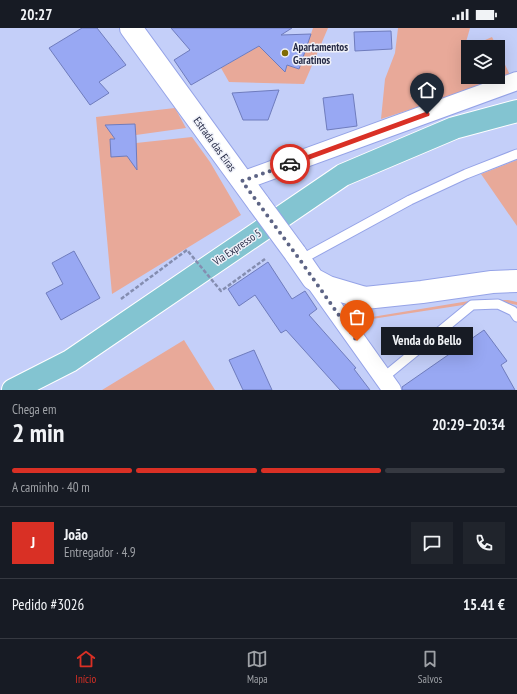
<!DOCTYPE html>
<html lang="pt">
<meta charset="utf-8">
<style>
:root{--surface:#171b24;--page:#20242c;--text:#f1f3f6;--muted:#9ea1a6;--line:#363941;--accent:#d93025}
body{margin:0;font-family:"PT Sans Narrow",sans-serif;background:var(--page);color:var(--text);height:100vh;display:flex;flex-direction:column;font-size:15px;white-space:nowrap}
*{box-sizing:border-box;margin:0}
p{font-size:13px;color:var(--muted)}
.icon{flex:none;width:22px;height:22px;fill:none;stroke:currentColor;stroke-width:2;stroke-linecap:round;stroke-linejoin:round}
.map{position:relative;height:362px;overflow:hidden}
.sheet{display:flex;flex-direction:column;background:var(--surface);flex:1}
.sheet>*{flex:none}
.fabs{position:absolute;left:461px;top:12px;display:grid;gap:8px}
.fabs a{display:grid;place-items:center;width:44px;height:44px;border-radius:0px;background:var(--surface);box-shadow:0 4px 16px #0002;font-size:20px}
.pin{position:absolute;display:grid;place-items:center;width:34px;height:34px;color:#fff;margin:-41px -17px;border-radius:50% 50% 50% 0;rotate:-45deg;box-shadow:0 0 4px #0007}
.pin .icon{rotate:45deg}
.courier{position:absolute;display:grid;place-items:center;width:40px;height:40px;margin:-20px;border:3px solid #d93025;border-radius:50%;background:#fff;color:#222;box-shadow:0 1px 5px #0007}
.bubble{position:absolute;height:28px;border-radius:0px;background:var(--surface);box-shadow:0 4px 16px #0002;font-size:13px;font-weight:700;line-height:28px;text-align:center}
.headline em{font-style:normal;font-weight:700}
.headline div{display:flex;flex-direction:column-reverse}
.headline{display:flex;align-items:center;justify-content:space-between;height:68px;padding:0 12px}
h1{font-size:26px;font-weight:700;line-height:30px}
.bar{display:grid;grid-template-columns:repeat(4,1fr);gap:6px 4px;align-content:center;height:48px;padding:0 12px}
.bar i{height:5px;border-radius:3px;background:var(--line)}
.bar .active{background:var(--accent)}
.bar p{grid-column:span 4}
.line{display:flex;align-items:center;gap:10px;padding:0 12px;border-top:1px solid var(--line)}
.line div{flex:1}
.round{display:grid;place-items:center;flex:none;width:42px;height:42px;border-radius:0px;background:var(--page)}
.status{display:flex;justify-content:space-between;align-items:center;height:28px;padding:0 20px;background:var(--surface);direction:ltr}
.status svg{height:11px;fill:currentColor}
.dock{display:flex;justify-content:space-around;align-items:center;height:56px;border-top:1px solid var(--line);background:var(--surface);font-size:11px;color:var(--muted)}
.dock a{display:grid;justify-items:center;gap:2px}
.dock .active{color:var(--accent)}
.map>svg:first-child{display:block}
.green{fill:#e8a999}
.building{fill:#98a8f3;stroke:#6f7cbd}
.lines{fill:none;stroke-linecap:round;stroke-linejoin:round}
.lane-casing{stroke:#95a3e7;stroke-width:11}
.street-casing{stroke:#95a3e7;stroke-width:20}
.secondary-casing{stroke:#95a3e7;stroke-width:24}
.primary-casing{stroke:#fff;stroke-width:24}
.lane{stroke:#fff;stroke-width:9}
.street{stroke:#fff;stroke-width:18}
.secondary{stroke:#fff;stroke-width:22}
.primary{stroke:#83c4d1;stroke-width:22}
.secondary-bridge-casing{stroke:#95a3e7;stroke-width:24;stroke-linecap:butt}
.path-bridge{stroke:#848db0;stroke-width:2.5;stroke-dasharray:4 2;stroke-linecap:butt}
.secondary-bridge{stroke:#fff;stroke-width:22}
.done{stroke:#5d6485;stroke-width:4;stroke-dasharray:0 7.2}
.route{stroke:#d93025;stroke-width:5}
.poi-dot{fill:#806b03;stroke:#eff1f9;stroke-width:1.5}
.labels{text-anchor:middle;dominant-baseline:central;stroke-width:3;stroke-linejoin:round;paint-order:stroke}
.poi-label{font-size:11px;font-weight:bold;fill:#262b46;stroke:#eff1f9;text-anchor:start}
.street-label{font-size:11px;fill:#262b46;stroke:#eff1f9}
</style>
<div class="status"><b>20:27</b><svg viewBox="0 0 49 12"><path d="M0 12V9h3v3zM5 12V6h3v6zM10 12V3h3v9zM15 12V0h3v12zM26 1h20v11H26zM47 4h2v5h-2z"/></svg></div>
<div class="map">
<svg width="517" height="362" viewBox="0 0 517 362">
<rect width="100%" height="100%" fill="#c4cff9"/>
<path class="green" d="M 313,0 L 328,0 L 304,56 L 229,54 L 221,40 L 259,18 L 273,32 L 299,41 Z
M 398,0 L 470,0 L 464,21 L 468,20 L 468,49 L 498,49 L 498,22 L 511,49 L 381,91 L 385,51 L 395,25 Z
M 492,9 L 497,19 L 469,19 Z
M 175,80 L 186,100 L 136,107 L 136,115 L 192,109 L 210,134 L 241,187 L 112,266 L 96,89 Z
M 517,132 L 517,198 L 481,146 Z
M 475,272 L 508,272 L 517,274 L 517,277 L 508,275 L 476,275 L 372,291 L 372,289 Z
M 184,312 L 215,362 L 102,362 Z"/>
<path class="building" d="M 82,0 L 97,0 L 126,37 L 99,54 L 109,65 L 90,77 L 49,20 Z
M 171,0 L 292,0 L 281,7 L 311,6 L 299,41 L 287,37 L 285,44 L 259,18 L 191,57 L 174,32 L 190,22 Z
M 391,3 L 392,21 L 355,23 L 354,4 Z
M 279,62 L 268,92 L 243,92 L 232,65 Z
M 353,66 L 357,98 L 327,102 L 323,70 Z
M 135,96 L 136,110 L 137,142 L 127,128 L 111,129 L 110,111 L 115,111 L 105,97 Z
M 74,223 L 100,270 L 61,292 L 46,265 L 63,256 L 52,235 Z
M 268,234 L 292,271 L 305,263 L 317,281 L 309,287 L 356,340 L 354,341 L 370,362 L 340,362 L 286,302 L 281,305 L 255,267 L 239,278 L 228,261 Z
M 484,302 L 507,333 L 501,337 L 515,362 L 402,362 L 402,359 Z
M 254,322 L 272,362 L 243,362 L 229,332 Z"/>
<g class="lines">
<g class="lane-casing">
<path id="lane" d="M 300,232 L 410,172 L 466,146 L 517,126
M 383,350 L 472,277 L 498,276 L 513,283 L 517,289"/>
</g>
<g class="street-casing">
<path id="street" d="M 242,153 L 517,53
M 313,251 L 392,362"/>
</g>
<g class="secondary-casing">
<path id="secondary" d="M 131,0 L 259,176
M 295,225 L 313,251 L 328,259 L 365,270 L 422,264 L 492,254 L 517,253"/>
</g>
<g class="primary-casing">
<path id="primary" d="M 13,362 L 70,333 L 343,147 L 454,100 L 517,83"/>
</g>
<use href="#lane" class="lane"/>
<use href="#street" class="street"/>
<use href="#secondary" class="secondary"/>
<use href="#primary" class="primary"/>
<g class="secondary-bridge-casing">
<path id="secondary-bridge" d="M 259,176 L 295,225"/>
</g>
<path class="path-bridge" d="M 121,271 L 187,222 L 221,263 L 265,231"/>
<use href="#secondary-bridge" class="secondary-bridge"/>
</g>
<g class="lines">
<path class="done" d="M 290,136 L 242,153 L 300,232 L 357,313"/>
<path class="route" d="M 290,136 L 427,86"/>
</g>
<circle class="poi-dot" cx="285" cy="25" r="4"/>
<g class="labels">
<g class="poi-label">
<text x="293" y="19">Apartamentos<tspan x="293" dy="13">Garatinos</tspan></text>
</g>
<g class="street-label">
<text transform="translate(215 116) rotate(54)">Estrada das Eiras</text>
<text transform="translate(237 219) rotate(-34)">Via Expresso 5</text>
</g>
</g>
</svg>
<div class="fabs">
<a><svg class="icon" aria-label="layers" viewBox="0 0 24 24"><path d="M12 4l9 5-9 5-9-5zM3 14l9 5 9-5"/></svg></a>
</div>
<div class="pin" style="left:357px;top:313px;background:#ea580c"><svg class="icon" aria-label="bag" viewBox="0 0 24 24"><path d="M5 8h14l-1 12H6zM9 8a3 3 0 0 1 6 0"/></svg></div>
<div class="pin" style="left:427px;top:86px;background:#1f2937"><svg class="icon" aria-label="home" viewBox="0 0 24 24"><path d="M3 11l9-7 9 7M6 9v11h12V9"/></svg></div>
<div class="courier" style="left:290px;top:136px"><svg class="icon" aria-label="car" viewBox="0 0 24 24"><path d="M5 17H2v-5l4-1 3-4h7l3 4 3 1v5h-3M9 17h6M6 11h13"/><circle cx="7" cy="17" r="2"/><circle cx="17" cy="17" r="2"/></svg></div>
<div class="bubble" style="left:381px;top:299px;width:92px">Venda do Bello</div>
</div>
<section class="sheet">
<div class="headline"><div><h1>2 min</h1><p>Chega em</p></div><em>20:29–20:34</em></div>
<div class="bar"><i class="active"></i><i class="active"></i><i class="active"></i><i></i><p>A caminho · 40 m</p></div>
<div class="line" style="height:72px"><b class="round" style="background:var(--accent);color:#fff">J</b><div><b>João</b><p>Entregador · 4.9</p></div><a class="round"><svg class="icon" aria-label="chat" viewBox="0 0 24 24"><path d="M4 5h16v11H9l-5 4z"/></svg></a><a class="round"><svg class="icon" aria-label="phone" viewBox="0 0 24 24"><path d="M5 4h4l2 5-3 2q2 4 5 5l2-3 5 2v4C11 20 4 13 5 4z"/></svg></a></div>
<div class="line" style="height:52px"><div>Pedido #3026</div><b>15.41 €</b></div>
</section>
<nav class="dock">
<a class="active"><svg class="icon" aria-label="home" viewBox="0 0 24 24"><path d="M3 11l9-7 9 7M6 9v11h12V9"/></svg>Início</a>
<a><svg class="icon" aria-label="map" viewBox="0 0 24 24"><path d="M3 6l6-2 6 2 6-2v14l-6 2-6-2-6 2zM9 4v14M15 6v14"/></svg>Mapa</a>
<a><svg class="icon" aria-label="saved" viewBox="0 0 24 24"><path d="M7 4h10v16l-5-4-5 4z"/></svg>Salvos</a>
</nav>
